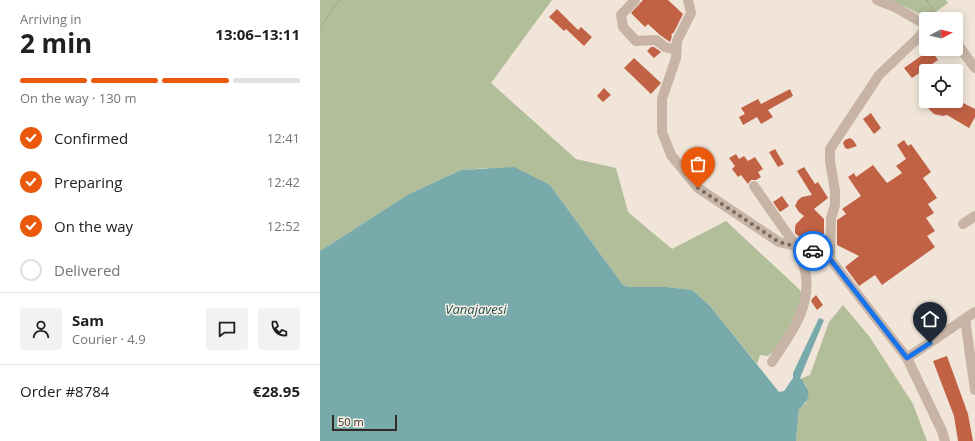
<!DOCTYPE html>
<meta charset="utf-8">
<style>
:root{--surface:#fff;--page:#f2f2f2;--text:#202124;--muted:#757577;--line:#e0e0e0;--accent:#ea580c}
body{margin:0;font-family:"Open Sans",sans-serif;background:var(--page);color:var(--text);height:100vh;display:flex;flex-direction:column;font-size:15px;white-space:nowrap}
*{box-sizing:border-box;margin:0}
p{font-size:13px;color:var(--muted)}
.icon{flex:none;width:22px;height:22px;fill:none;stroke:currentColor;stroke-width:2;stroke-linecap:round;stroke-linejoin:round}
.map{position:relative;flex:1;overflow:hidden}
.details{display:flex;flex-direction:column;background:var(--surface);width:320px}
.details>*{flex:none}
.needle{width:26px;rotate:83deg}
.fabs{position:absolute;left:599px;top:12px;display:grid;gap:8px}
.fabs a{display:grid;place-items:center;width:44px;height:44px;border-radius:4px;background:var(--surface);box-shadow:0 2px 10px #0003;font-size:20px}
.scale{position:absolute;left:12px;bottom:10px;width:65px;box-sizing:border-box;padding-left:4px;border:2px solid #332a26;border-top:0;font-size:11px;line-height:14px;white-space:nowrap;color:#332a26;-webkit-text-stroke:3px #f8efe4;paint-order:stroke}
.pin{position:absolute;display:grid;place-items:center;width:34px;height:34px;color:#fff;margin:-41px -17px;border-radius:50% 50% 50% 0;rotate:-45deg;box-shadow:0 0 4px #0007}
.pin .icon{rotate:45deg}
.courier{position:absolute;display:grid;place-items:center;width:40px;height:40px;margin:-20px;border:3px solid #1a73e8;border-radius:50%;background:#fff;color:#222;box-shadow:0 1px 5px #0007}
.headline em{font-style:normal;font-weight:700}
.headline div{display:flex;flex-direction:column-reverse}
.headline{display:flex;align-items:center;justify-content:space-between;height:68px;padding:0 20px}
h1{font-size:26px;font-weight:700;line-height:30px}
.bar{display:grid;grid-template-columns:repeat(4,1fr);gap:6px 4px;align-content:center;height:48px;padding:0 20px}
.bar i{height:5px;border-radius:3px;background:var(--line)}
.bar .active{background:var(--accent)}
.bar p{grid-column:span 4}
.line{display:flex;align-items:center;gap:10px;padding:0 20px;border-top:1px solid var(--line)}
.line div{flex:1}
.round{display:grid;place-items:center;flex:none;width:42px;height:42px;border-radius:4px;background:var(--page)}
ol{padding:0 20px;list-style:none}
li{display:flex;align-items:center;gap:12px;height:44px}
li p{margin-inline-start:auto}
li .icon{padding:4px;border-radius:50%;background:var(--accent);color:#fff;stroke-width:4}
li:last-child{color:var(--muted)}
li i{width:22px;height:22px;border:2px solid var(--line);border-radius:50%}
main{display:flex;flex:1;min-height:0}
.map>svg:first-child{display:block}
.green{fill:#b2be99}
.water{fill:#78aaac}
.building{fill:#c26245}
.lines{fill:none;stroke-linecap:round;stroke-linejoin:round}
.path{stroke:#b39e8f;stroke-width:1.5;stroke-dasharray:2 2;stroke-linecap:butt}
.minor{stroke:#c7b4a5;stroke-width:10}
.done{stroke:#756b64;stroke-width:4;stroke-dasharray:0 7.2}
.route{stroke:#1a73e8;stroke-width:5}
.labels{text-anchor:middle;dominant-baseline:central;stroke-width:3;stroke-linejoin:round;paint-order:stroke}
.water-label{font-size:13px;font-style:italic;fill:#1d5053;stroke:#f8efe4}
</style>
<main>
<section class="details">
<div class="headline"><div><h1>2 min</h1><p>Arriving in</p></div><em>13:06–13:11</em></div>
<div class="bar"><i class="active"></i><i class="active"></i><i class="active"></i><i></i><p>On the way · 130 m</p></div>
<ol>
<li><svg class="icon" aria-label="check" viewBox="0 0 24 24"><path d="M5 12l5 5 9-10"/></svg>Confirmed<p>12:41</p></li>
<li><svg class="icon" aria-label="check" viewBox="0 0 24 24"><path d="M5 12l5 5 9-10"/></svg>Preparing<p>12:42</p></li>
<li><svg class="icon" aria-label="check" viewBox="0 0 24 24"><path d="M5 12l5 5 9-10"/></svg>On the way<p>12:52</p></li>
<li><i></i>Delivered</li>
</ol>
<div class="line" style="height:72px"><a class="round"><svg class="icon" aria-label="person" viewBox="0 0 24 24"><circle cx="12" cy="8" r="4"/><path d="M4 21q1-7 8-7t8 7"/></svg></a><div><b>Sam</b><p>Courier · 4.9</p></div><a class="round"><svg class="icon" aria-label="chat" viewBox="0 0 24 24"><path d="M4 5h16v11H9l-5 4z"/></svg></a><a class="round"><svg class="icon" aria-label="phone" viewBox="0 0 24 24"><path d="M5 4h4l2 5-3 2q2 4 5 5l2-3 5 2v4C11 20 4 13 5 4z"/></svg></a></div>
<div class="line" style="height:52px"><div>Order #8784</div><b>€28.95</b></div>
</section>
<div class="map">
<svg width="655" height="441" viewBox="0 0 655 441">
<rect width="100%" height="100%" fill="#f0e5d8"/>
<path class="green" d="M 0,0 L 232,0 L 171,83 L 256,159 L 296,168 L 308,212 L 352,249 L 406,221 L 479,289 L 484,297 L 459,346 L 448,356 L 440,355 L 437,364 L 390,306 L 372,290 L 347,287 L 308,287 L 303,285 L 230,185 L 166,168 L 141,170 L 89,194 L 0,251 Z
M 571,0 L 626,0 L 628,3 L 613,14 L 606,17 Z
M 523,305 L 549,336 L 593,404 L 607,441 L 476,441 L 479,409 L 486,403 L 487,386 L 480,379 L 490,375 L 509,322 Z"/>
<path class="water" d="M 194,167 L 230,185 L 303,285 L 308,287 L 347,287 L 372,290 L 390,306 L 459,392 L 464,391 L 473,378 L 473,373 L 499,318 L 504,320 L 480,378 C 491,391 492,397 479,409 L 476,441 L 0,441 L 0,251 L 89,194 L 141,170 Z"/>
<path class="building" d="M 323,0 L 348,0 L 363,14 L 354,32 L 351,35 L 352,36 L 350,42 L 340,35 L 328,24 L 325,27 L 311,13 Z
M 237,9 L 258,30 L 261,27 L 272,37 L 264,46 L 246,29 L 244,31 L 229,17 Z
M 331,47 L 334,47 L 341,52 L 334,58 L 327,51 Z
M 611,49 L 618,60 L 592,78 L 584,68 Z
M 314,58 L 341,83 L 331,94 L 304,68 Z
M 284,88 L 291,95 L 283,102 L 277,96 Z
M 470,89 L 473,96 L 448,110 L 453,117 L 441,124 L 437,117 L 423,125 L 419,117 L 425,114 L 421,108 L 438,99 L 441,104 Z
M 606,101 L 639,101 L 655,109 L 655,117 L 649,128 L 627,115 L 623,116 L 614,114 L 607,107 Z
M 551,113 L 561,128 L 554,134 L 543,119 Z
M 530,138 L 533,140 L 537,146 L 528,149 L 525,148 L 523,143 L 525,140 Z
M 584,140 L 588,146 L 591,144 L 611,172 L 603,178 L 617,198 L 608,204 L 614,213 L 606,218 L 615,231 L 607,236 L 615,247 L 562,285 L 555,275 L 539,286 L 525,267 L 539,256 L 517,245 L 517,220 L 526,214 L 522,209 L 541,196 L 528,177 L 534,173 L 536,177 L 553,165 L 567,183 L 582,173 L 576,166 L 586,159 L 577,145 Z
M 455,149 L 464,164 L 458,167 L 449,152 Z
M 416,154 L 419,159 L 424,156 L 428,161 L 435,157 L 443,169 L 438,172 L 441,177 L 436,180 L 431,180 L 428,184 L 421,175 L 418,177 L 412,169 L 415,166 L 409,158 Z
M 484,167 L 495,184 L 498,182 L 508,198 L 494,209 L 504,219 L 504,239 L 493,233 L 488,237 L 482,238 L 477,235 L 475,233 L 475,227 L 476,224 L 484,216 L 479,212 L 475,206 L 478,200 L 482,197 L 492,195 L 477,171 Z
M 462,196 L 469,206 L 460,212 L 453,202 Z
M 496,295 L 503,305 L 497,310 L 491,301 L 492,299 Z
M 627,356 L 648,414 L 653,441 L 638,441 L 634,416 L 613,361 Z"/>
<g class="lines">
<path class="path" d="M 607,0 L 618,19
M 0,28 L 19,0"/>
<path class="minor" d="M 315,0 L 301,15 L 303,27 L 316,41 L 336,40 L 345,47 L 356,50
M 368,0 L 371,13 L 357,41 L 356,58 L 342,99 L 342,132 L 351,155 L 378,188 L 459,242 L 476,246 C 479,256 485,266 486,276 C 490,310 470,334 452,362
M 557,0 L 575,7 L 606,25
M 636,42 L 655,68
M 434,186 L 476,246 L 493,251 L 510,259 L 587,358 L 622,431 L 625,441
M 643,224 L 655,216
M 510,259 L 511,218 L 515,205 L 515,191 L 510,161 L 510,149 L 559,75 L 600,36 L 606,28
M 645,319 L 655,390
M 587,358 L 655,312"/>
</g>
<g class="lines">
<path class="done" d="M 378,188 L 459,242 L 493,251"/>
<path class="route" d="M 493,251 L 510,259 L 587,358 L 610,343"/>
</g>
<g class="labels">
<g class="water-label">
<text x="156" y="309">Vanajavesi</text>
</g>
</g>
</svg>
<div class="fabs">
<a><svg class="needle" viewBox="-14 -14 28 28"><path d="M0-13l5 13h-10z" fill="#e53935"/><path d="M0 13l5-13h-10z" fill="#757577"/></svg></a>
<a><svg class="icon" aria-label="locate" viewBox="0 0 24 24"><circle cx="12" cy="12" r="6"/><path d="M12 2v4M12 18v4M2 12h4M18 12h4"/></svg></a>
</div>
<div class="scale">50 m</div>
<div class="pin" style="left:378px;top:188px;background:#ea580c"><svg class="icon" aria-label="bag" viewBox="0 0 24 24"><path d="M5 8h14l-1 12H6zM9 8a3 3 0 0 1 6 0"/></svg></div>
<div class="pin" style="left:610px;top:343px;background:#1f2937"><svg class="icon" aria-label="home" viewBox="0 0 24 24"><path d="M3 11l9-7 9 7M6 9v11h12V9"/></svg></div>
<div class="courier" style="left:493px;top:251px"><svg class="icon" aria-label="car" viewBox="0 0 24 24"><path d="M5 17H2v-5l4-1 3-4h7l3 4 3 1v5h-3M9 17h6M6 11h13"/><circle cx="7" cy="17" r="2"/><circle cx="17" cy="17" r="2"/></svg></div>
</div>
</main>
